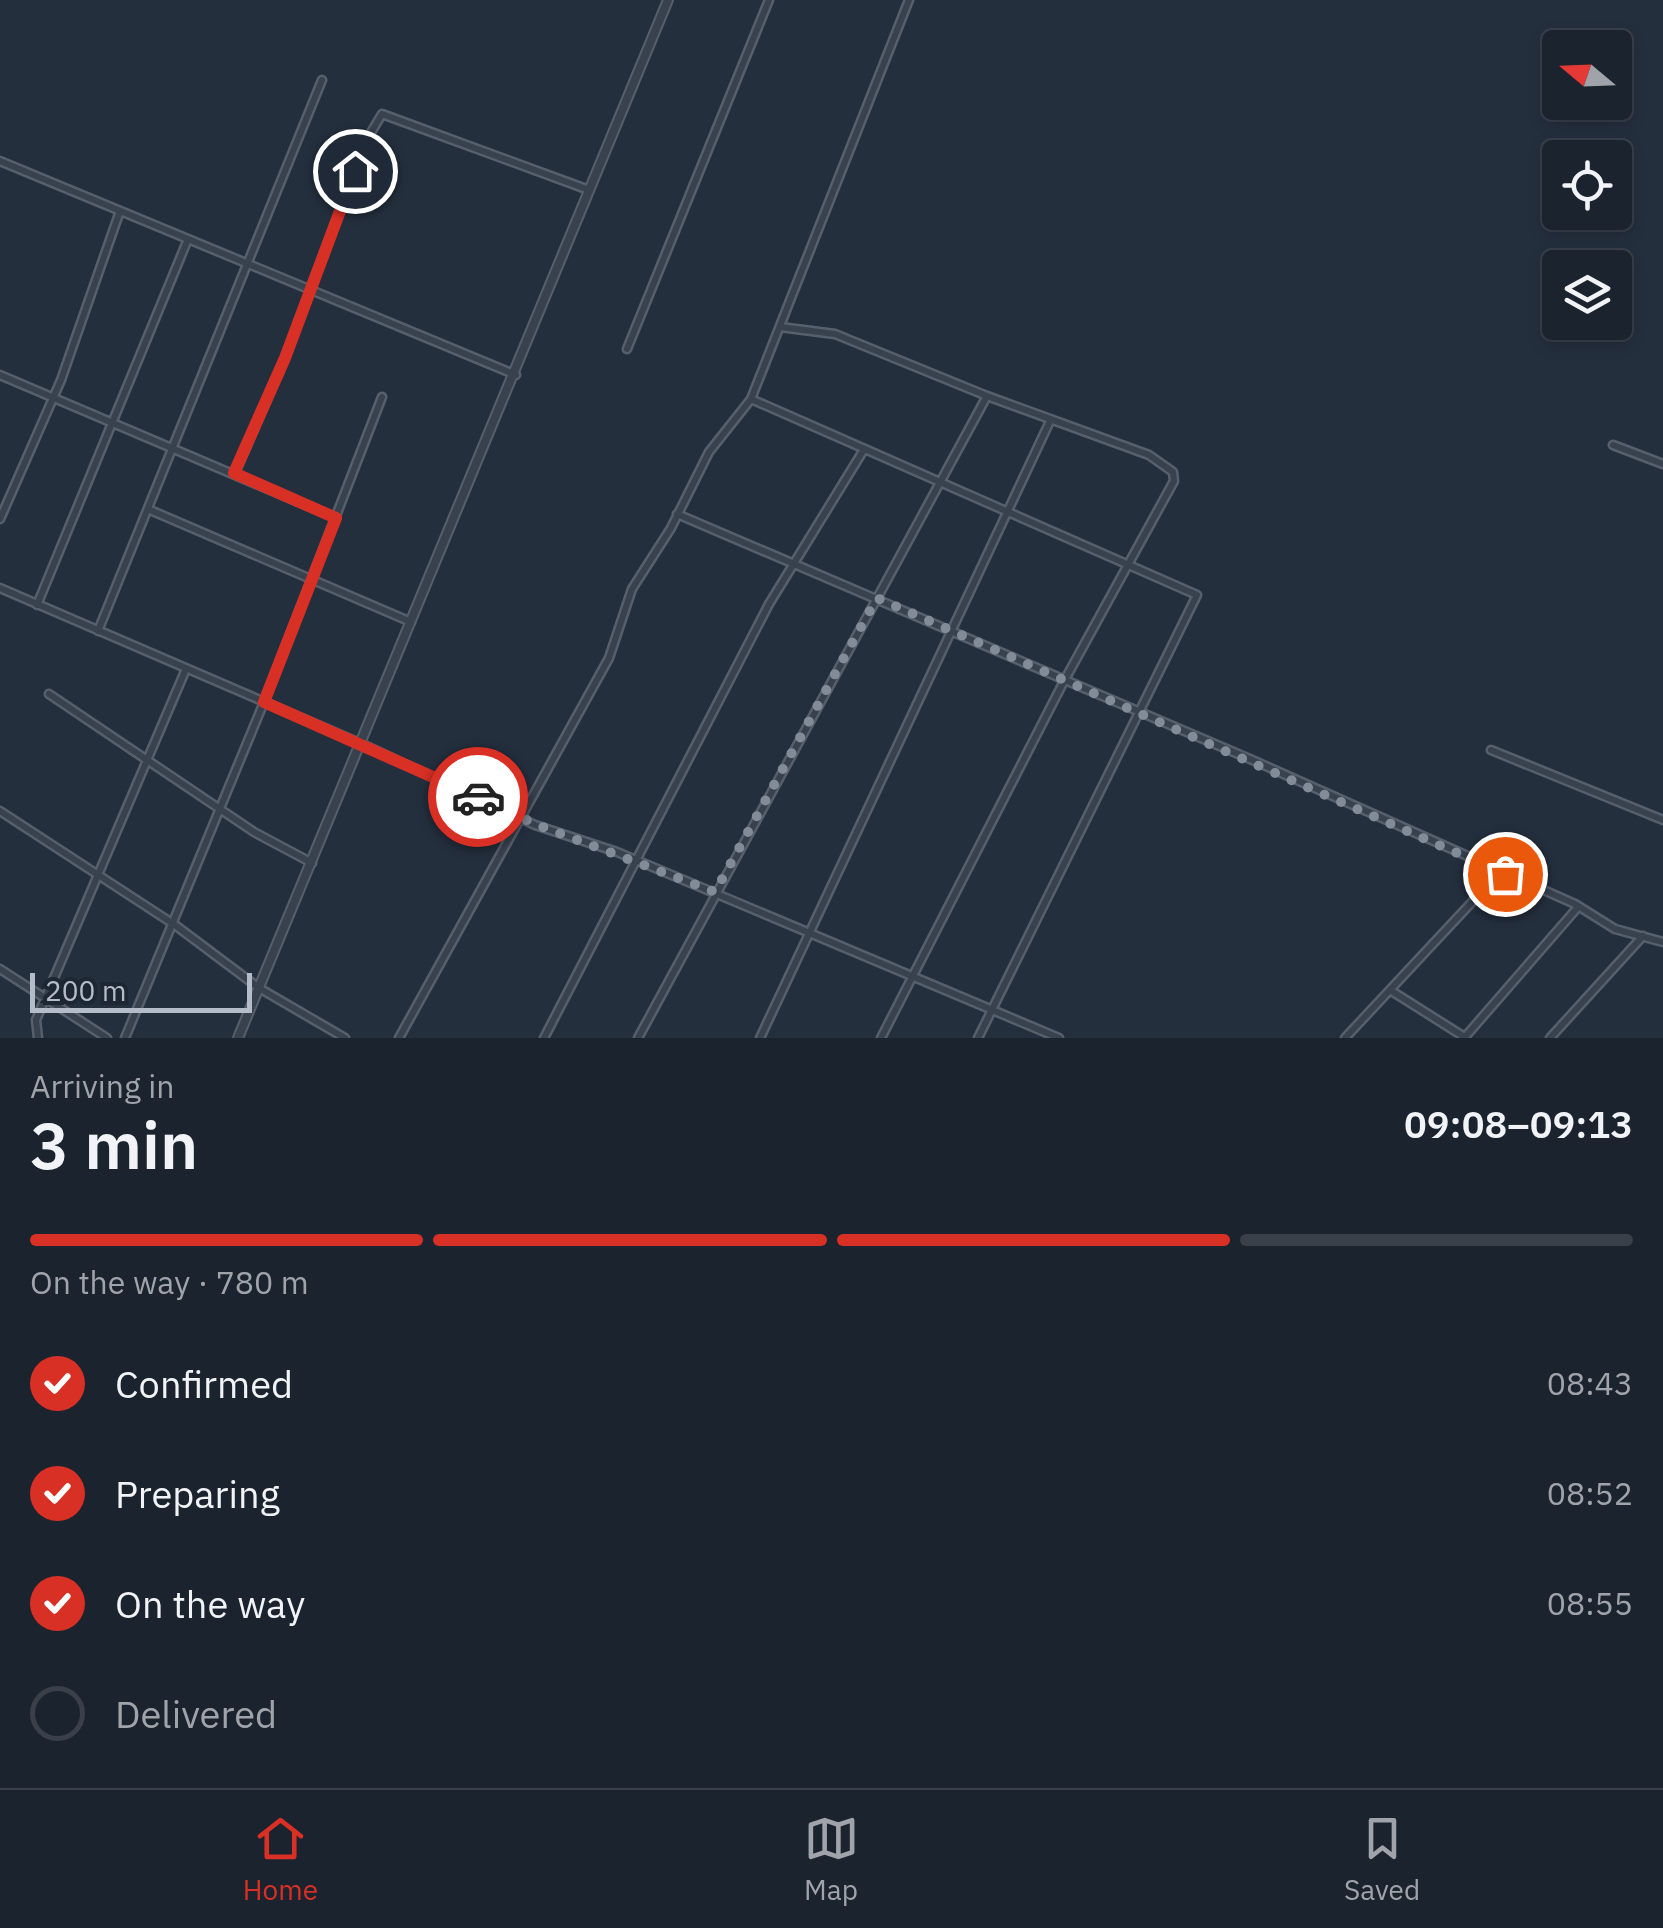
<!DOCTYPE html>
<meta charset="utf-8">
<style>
:root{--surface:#1b232e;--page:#282f3a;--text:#f1f3f6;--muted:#a0a4aa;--line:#39404a;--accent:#d93025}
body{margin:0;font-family:"IBM Plex Sans",sans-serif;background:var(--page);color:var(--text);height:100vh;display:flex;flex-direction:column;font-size:38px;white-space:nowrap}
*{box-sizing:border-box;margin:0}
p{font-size:32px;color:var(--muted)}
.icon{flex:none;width:55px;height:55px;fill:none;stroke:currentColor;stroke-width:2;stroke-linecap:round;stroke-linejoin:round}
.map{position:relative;height:1038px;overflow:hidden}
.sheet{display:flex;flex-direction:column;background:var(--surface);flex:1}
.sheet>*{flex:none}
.needle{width:65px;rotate:289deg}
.tools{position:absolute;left:1542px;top:30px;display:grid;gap:20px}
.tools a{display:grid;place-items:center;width:90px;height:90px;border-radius:10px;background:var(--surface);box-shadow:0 5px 15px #0003,0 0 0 2px var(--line);font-size:50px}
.scale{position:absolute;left:30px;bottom:25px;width:222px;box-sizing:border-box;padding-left:10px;border:5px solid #b4bcc9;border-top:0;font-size:28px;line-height:35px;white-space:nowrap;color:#b4bcc9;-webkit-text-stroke:8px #1d2633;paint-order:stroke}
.pin{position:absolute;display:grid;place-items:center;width:85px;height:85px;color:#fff;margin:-42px;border:5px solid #fff;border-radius:50%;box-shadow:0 2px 10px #0007}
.courier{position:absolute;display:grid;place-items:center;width:100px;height:100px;margin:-50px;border:8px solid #d93025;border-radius:50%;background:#fff;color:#222;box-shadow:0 2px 12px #0007}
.summary em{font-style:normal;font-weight:600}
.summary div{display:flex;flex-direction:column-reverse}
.summary{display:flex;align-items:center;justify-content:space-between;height:170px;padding:0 30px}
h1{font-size:65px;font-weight:600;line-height:75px}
.bar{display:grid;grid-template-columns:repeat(4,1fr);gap:15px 10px;align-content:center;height:120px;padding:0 30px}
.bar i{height:12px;border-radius:8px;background:var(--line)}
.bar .active{background:var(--accent)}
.bar p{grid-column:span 4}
ol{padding:0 30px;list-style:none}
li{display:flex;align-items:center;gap:30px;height:110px}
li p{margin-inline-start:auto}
li .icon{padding:10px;border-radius:50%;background:var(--accent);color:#fff;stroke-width:4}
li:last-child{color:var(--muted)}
li i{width:55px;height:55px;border:5px solid var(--line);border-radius:50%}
.tab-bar{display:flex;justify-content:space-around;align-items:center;height:140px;border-top:2px solid var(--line);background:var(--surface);font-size:28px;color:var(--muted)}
.tab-bar a{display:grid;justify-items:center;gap:5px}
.tab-bar .active{color:var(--accent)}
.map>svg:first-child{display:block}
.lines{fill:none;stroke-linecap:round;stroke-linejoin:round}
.minor-casing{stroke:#565f6c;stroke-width:11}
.tertiary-casing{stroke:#565f6c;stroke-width:12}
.minor{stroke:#38414e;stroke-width:6}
.tertiary{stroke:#38414e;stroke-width:8}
.done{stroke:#828b98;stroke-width:10;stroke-dasharray:0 18}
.route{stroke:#d93025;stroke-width:12}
</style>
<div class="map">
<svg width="1663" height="1038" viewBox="0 0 1663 1038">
<rect width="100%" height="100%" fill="#242f3e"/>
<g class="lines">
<g class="minor-casing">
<path id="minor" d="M 0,161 L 516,375
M 780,327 L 835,334 L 987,396 L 1149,455 L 1173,472 L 1174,481 L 1063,683 L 881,1038
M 627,349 L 769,0
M 0,375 L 336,518
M 751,399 L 909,0
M 1613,445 L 1663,464
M 235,473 L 285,358 L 366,141 L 382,114 L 589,190
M 150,510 L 411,622
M 677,514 L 1250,759 L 1575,904 L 1615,929 L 1663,942
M 0,519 L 61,380 L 120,211
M 0,588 L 362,744 L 535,825 L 617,852 L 1059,1038
M 37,605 L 188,239
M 98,631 L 322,80
M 49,694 L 254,832 L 312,863
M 1491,750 L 1663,820
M 0,811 L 175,925 L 259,988 L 345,1038
M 0,969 L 107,1038
M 1390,990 L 1466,1038
M 1465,1037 L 1578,907
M 38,1038 L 36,1020 L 186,669
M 125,1038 L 264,702 L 382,397
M 399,1038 L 609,658 L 632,589 L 671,528 L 709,452 L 751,399 L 1197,595 L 978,1038
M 544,1038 L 769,604 L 863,451
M 638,1038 L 987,396
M 760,1038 L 1051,419
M 1345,1038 L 1500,872
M 1550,1038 L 1643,936"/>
</g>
<g class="tertiary-casing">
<path id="tertiary" d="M 238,1038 L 668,0"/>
</g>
<use href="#minor" class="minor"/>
<use href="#tertiary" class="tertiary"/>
</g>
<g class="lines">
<path class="done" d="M 478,797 L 535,824 L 715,892 L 877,598 L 1505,874"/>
<path class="route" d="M 355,171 L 285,358 L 234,473 L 336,518 L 264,702 L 478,797"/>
</g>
</svg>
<div class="tools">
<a><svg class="needle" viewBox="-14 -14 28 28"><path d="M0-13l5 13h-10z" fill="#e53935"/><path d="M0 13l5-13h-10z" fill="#a0a4aa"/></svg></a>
<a><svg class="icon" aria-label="locate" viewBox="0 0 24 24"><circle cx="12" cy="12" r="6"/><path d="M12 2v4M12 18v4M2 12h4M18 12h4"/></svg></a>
<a><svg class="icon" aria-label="layers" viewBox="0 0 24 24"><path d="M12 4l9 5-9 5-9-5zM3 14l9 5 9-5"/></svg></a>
</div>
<div class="scale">200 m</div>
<div class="pin" style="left:1505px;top:874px;background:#ea580c"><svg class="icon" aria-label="bag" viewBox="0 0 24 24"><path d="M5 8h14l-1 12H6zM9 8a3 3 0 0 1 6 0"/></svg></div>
<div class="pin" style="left:355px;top:171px;background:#1f2937"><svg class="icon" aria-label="home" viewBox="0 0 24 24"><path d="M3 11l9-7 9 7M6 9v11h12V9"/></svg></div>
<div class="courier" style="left:478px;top:797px"><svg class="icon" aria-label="car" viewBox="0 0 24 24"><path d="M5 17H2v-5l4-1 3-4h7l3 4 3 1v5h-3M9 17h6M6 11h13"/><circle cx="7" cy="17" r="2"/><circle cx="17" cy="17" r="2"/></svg></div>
</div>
<section class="sheet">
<div class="summary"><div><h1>3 min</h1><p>Arriving in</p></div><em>09:08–09:13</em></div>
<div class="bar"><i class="active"></i><i class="active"></i><i class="active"></i><i></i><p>On the way · 780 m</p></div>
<ol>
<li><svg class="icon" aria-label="check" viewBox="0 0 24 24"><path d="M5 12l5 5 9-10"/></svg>Confirmed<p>08:43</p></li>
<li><svg class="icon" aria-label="check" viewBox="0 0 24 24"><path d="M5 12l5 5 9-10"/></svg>Preparing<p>08:52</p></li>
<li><svg class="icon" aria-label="check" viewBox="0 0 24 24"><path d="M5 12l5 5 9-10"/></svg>On the way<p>08:55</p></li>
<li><i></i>Delivered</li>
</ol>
</section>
<nav class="tab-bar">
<a class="active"><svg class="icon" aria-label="home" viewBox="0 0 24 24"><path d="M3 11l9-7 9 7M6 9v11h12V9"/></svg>Home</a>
<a><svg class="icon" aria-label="map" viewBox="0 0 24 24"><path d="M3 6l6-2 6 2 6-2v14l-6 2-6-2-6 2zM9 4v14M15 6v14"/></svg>Map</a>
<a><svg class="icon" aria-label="saved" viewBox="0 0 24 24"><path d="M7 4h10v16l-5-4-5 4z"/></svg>Saved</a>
</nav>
